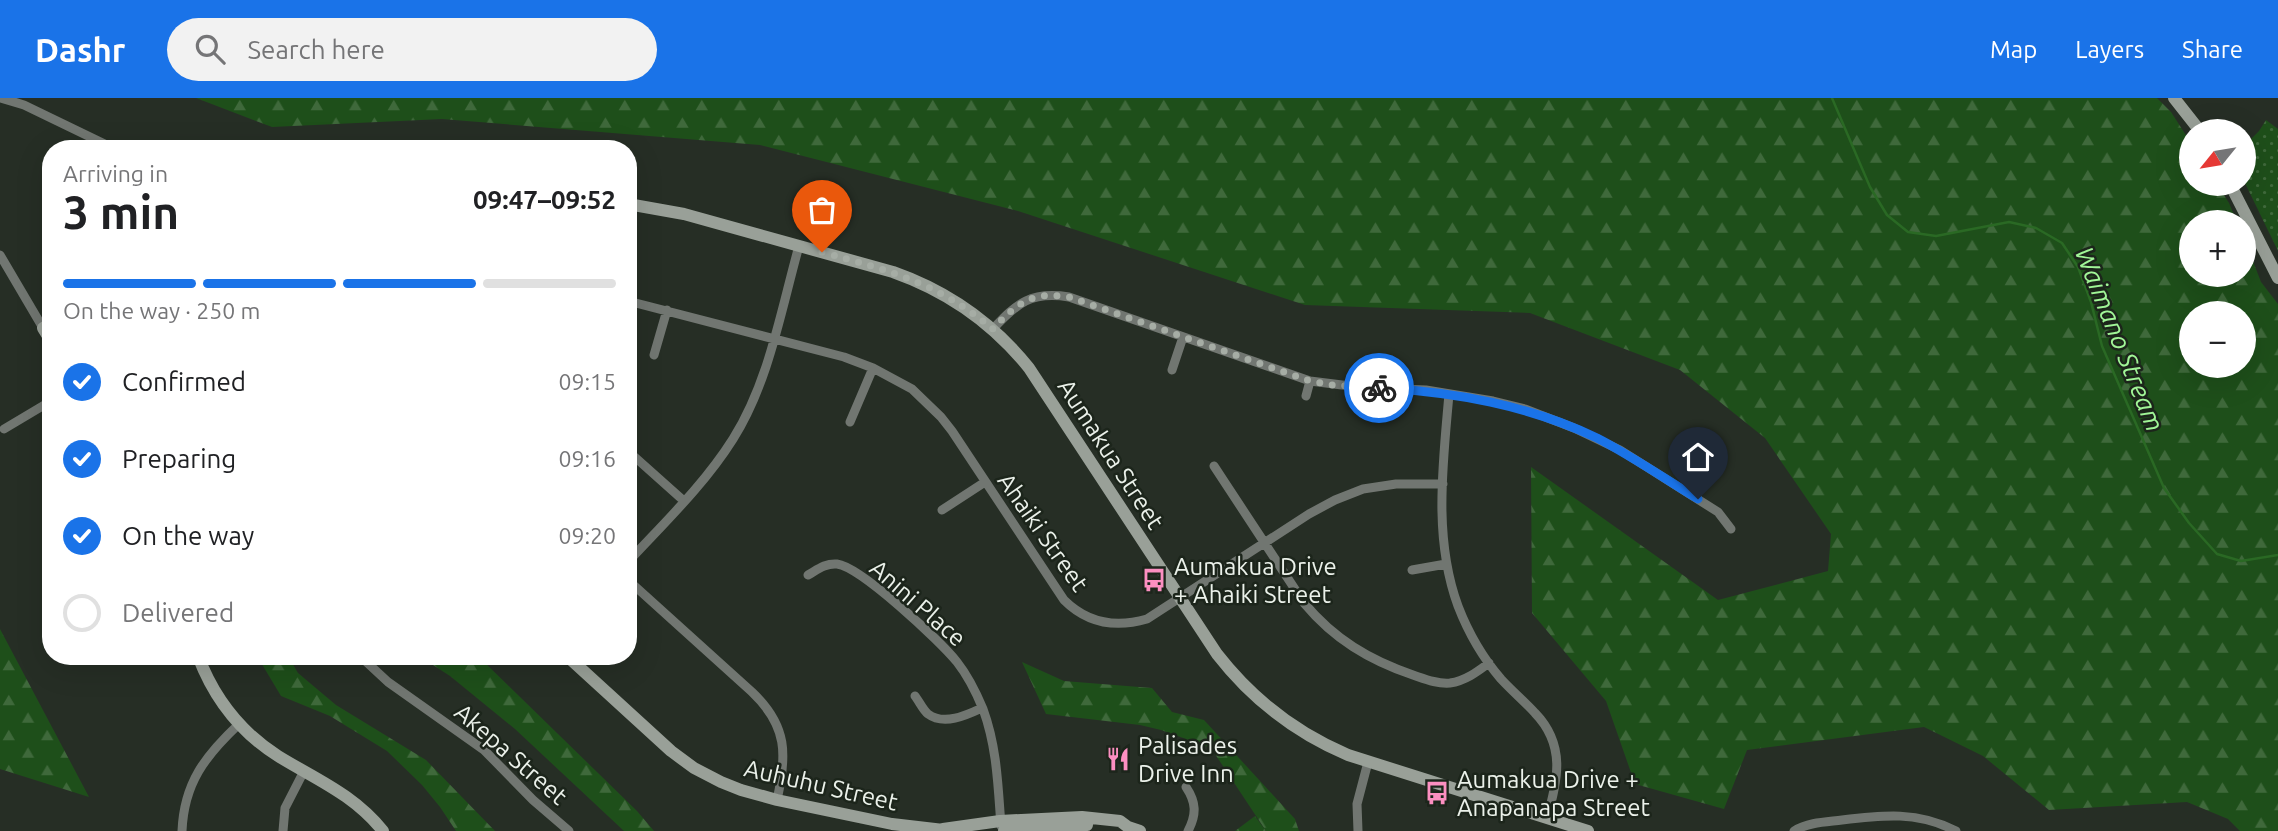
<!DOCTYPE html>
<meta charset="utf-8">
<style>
:root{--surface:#fff;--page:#f2f2f2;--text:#202124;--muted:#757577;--line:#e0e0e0;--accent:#1a73e8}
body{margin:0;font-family:Ubuntu,sans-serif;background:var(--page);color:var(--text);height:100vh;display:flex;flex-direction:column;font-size:26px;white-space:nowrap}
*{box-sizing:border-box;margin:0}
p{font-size:23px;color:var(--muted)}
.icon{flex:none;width:38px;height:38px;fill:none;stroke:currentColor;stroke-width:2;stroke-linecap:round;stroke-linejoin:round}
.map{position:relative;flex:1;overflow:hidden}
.details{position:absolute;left:42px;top:42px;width:595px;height:525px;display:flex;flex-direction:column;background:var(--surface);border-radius:28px;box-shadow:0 7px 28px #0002}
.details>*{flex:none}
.needle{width:46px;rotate:240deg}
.fabs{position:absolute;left:2179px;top:21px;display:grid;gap:14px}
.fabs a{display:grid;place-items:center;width:77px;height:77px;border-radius:50%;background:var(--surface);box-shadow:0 7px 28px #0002;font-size:35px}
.pin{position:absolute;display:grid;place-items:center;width:60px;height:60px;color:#fff;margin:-72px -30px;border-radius:50% 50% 50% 0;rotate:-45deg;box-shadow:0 0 7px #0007}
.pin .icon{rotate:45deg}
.courier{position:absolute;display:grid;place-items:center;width:70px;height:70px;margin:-35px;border:5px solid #1a73e8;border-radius:50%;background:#fff;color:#222;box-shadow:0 2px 9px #0007}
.headline em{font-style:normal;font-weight:700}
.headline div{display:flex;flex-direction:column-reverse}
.headline{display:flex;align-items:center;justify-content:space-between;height:119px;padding:0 21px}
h1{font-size:46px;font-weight:700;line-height:52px}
.bar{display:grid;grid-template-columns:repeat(4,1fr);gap:10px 7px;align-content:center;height:84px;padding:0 21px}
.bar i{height:9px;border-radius:5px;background:var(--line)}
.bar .active{background:var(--accent)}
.bar p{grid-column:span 4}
ol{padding:0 21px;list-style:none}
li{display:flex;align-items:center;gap:21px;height:77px}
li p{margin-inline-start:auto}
li .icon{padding:7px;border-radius:50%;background:var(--accent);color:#fff;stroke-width:4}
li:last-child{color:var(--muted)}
li i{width:38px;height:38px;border:4px solid var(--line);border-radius:50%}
header{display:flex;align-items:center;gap:42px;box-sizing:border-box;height:98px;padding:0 35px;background:var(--accent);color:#fff}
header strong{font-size:33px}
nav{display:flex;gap:38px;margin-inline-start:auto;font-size:24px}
.search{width:490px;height:63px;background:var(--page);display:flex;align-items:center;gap:18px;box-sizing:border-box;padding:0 24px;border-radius:38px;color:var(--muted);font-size:26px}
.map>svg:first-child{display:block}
.grass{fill:url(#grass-dots)}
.forest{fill:url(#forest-firs);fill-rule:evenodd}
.park{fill:url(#park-crowns)}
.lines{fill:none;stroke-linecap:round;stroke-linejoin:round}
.stream{stroke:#2a6924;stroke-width:2.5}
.street{stroke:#717671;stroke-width:9}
.secondary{stroke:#99a098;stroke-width:12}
.done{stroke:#a6ada5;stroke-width:7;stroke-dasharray:0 12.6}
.route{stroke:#1a73e8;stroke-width:9}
.labels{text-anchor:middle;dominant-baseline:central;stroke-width:5;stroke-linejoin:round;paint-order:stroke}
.street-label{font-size:24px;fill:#ebf1ea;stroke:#1c251b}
.poi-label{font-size:24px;fill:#ebf1ea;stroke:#1c251b;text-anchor:start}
.water-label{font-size:26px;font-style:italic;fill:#a1f697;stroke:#1c251b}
</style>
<header>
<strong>Dashr</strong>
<div class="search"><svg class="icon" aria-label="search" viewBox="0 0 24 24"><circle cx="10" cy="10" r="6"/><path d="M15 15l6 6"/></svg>Search here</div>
<nav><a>Map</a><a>Layers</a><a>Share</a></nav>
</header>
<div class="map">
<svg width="2278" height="733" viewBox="0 0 2278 733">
<defs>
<pattern id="grass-dots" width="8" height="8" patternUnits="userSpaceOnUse" patternTransform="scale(1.75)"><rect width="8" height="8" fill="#1e4f1a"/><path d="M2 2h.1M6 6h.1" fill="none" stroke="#3f693b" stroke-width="1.8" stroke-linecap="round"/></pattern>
<pattern id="forest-firs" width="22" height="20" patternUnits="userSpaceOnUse" patternTransform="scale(1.75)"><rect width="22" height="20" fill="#1e4f1a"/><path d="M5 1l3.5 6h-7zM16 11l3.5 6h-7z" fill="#3f693b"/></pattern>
<pattern id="park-crowns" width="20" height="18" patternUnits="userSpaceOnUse" patternTransform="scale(1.75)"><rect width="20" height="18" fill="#1e4f1a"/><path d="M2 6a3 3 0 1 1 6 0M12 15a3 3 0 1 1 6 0" fill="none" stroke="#3f693b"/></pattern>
</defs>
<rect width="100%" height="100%" fill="#262e25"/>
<path class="grass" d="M 2266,22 L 2278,31 L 2278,153 L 2244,83 L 2244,48 L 2259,33 Z"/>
<path class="forest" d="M 196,0 L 2157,0 L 2171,14 L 2191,45 L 2191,86 L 2217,86 L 2229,105 L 2237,124 L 2191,124 L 2191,177 L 2244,177 L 2244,140 L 2261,184 L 2278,206 L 2278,733 L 2240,733 L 2228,721 L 2187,704 L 2049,712 L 1983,658 L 1924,629 L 1747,652 L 1724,711 L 1635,686 L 1606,603 L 1532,515 L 1531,369 L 1718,502 L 1828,473 L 1831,436 L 1765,340 L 1680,272 L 1530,215 L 1305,207 L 1018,113 L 760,47 L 442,21 L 272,29 ZM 2191,215 L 2244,215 L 2244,268 L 2191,268 Z
M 0,531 L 89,699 L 0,671 Z
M 257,558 L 288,558 L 298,575 L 336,607 L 426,662 L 495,733 L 456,733 L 440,709 L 422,687 L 387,653 L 330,618 L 281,598 Z
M 419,558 L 478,558 L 637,713 L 654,733 L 624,733 L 515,631 L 450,578 Z
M 1022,564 L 1064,583 L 1152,590 L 1172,614 L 1204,622 L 1295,721 L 1299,733 L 1266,733 L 1211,650 L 1161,632 L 1140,627 L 1046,616 Z"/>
<path class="park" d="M 1255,718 L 1266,733 L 1235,733 Z"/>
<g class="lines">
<path class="stream" d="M 1832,0 L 1870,89 L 1887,117 L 1908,134 L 1936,138 L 2009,124 L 2036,130 L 2062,145 L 2078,169 L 2091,204 L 2102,248 L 2164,390 L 2189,425 L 2217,456 L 2241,463 L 2278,457"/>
<path class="street" d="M 1,0 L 24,7 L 115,51
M 0,157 L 43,230
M 628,203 L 844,259 L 873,270 L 912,291 L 941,319 L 952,333 L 1064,502 C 1087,525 1116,530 1147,521 L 1309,416 L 1335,402 L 1363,391 L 1396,386 L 1443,386
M 993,231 C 1017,205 1031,193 1069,199 L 1310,283 L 1358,289 L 1426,292 L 1493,303 L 1525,311 L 1574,330 L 1620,352 L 1718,414 L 1731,431
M 654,257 L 667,212
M 1172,272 L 1183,239
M 1449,296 C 1443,366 1433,440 1458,508 C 1468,534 1483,560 1501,581 C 1512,593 1524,603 1535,615 C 1566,647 1558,682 1547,720
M 1306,298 L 1310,283
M 850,324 L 873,270
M 4,331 L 51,303
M 628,353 L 684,403
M 1214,368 L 1304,505 C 1334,541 1369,562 1413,577 C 1425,581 1437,586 1450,585 C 1465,583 1477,574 1489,565
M 942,412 L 985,384
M 628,464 C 664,425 704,387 733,341 C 769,284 781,212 799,148
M 1412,472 L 1446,466
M 808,477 C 817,472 825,465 837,466 C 861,469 940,543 957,564 C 968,578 976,594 983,611 C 997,649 998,688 1001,728
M 628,482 L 752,594 C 788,628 787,657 777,702
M 360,558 L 388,584 L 484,652 L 533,702 L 569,733
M 915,598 C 919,603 923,612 928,616 C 944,628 967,617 982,610
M 1186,689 C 1196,704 1197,716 1188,733
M 182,733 C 184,685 205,658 239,626
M 283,733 L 285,710 L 304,673
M 1358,733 L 1357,706 L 1368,664
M 1794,733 C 1809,724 1826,724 1842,722 C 1883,717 1918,713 1956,733"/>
<path class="secondary" d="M 2174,0 L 2200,33
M 2230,86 L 2278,180
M 628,106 L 684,116 L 893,174 C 947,193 993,225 1029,270 L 1217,556 C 1252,601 1296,635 1348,657 L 1588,733
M 51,225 L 43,230 L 51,243
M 198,558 C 214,600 240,634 278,658 C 317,682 353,696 383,733
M 567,558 L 671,653 L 694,670 L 721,684 L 741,692 L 777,702 L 892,726 L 952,733
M 943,731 L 1000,723 L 1082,719 L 1120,723 L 1128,729 L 1140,733
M 1004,733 L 1087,727"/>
</g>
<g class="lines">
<path class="done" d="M 822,154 C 890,173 938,185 993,231 C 1017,205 1032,193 1069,199 L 1310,283 L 1332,287 L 1379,290"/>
<path class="route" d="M 1379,290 C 1455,294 1528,307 1597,340 C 1632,358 1665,381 1698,401"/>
</g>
<defs>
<g id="bus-bare" transform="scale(1.89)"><path d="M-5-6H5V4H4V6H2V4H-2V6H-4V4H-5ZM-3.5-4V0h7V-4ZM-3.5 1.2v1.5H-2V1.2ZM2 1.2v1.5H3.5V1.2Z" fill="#fc8fc1" stroke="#1c251b" stroke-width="2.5" paint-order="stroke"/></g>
<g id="restaurant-bare" transform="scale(1.89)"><path d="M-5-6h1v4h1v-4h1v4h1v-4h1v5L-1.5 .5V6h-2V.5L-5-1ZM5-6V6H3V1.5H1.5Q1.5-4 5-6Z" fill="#fc8fc1" stroke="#1c251b" stroke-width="2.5" paint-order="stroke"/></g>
</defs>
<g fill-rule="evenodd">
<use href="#bus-bare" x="1154" y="482"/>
<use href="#restaurant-bare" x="1118" y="661"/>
<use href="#bus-bare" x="1437" y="695"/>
</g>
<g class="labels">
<g class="street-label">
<text transform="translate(1111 356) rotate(57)">Aumakua Street</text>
<text transform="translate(1043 434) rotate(55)">Ahaiki Street</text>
<text transform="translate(918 505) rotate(41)">Anini Place</text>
<text transform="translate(511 656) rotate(41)">Akepa Street</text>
<text transform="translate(821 687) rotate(13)">Auhuhu Street</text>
</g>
<g class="poi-label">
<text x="1174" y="468">Aumakua Drive<tspan x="1174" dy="28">+ Ahaiki Street</tspan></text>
<text x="1138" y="647">Palisades<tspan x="1138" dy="28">Drive Inn</tspan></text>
<text x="1457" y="681">Aumakua Drive +<tspan x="1457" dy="28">Anapanapa Street</tspan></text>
</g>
<g class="water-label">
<text transform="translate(2120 241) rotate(68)">Waimano Stream</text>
</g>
</g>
</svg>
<div class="fabs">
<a><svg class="needle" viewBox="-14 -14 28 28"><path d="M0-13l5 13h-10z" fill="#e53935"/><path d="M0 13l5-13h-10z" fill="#757577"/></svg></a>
<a>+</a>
<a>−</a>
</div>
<div class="pin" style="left:822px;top:154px;background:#ea580c"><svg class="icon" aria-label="bag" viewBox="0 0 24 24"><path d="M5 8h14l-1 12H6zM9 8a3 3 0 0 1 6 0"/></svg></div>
<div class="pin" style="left:1698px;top:401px;background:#1f2937"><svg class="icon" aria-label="home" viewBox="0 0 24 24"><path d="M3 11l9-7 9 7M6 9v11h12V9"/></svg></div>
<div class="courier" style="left:1379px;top:290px"><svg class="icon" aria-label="bike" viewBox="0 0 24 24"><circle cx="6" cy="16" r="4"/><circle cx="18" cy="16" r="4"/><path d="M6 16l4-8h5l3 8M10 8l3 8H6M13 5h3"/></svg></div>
<section class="details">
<div class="headline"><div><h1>3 min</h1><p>Arriving in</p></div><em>09:47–09:52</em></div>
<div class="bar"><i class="active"></i><i class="active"></i><i class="active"></i><i></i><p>On the way · 250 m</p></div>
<ol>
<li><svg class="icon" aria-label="check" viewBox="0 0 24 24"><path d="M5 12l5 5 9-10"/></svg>Confirmed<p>09:15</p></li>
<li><svg class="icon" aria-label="check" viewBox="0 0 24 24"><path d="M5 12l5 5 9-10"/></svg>Preparing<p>09:16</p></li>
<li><svg class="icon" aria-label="check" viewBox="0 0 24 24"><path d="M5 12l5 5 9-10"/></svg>On the way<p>09:20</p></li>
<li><i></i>Delivered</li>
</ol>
</section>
</div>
